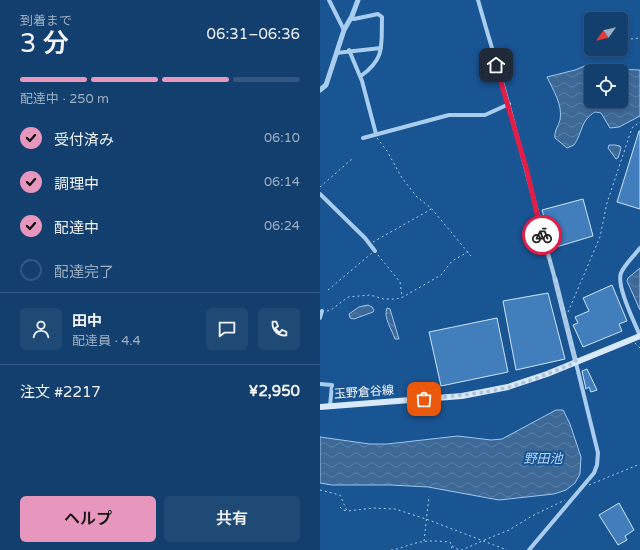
<!DOCTYPE html>
<html lang="ja">
<meta charset="utf-8">
<style>
:root{--surface:#133f6e;--page:#204a76;--text:#f1f3f6;--muted:#9dafc2;--line:#325881;--accent:#e797bd}
body{margin:0;font-family:"Varela Round","Noto Sans JP",sans-serif;background:var(--page);color:var(--text);height:100vh;display:flex;flex-direction:column;font-size:15px;white-space:nowrap}
*{box-sizing:border-box;margin:0}
p{font-size:13px;color:var(--muted)}
.icon{flex:none;width:22px;height:22px;fill:none;stroke:currentColor;stroke-width:2;stroke-linecap:round;stroke-linejoin:round}
.map{position:relative;flex:1;overflow:hidden}
.sheet{display:flex;flex-direction:column;background:var(--surface);width:320px}
.sheet>*{flex:none}
.needle{width:26px;rotate:236deg}
.buttons{position:absolute;left:264px;top:12px;display:grid;gap:8px}
.buttons a{display:grid;place-items:center;width:44px;height:44px;border-radius:6px;background:var(--surface);box-shadow:0 2px 6px #0003,0 0 0 1px var(--line);font-size:20px}
.pin{position:absolute;display:grid;place-items:center;width:34px;height:34px;color:#fff;margin:-17px;border-radius:8px;box-shadow:0 2px 6px #0006}
.courier{position:absolute;display:grid;place-items:center;width:40px;height:40px;margin:-20px;border:3px solid #e11d48;border-radius:50%;background:#fff;color:#222;box-shadow:0 1px 5px #0007}
.summary em{font-style:normal;font-weight:600}
.summary div{display:flex;flex-direction:column-reverse}
.summary{display:flex;align-items:center;justify-content:space-between;height:68px;padding:0 20px}
h1{font-size:26px;font-weight:600;line-height:30px}
.bar{display:grid;grid-template-columns:repeat(4,1fr);gap:6px 4px;align-content:center;height:48px;padding:0 20px}
.bar i{height:5px;border-radius:3px;background:var(--line)}
.bar .active{background:var(--accent)}
.bar p{grid-column:span 4}
.line{display:flex;align-items:center;gap:10px;padding:0 20px;border-top:1px solid var(--line)}
.line div{flex:1}
.round{display:grid;place-items:center;flex:none;width:42px;height:42px;border-radius:6px;background:var(--page)}
ol{padding:0 20px;list-style:none}
li{display:flex;align-items:center;gap:12px;height:44px}
li p{margin-inline-start:auto}
li .icon{padding:4px;border-radius:50%;background:var(--accent);color:#111;stroke-width:4}
li:last-child{color:var(--muted)}
li i{width:22px;height:22px;border:2px solid var(--line);border-radius:50%}
.button{display:flex;gap:8px;margin-top:auto;padding:8px 20px}
.button a{flex:1;height:46px;border-radius:6px;background:var(--accent);color:#111;font-size:16px;font-weight:600;line-height:46px;text-align:center}
.button a+a{background:var(--page);color:var(--text)}
main{display:flex;flex:1;min-height:0}
.map>svg:first-child{display:block}
.water{fill:url(#water-waves);stroke:#9cc8f2;fill-rule:evenodd}
.building{fill:#427ebb;stroke:#d0e6fb}
.lines{fill:none;stroke-linecap:round;stroke-linejoin:round}
.path{stroke:#a9cdf0;stroke-width:1;stroke-dasharray:2 3;stroke-linecap:butt}
.minor{stroke:#a9cdf0;stroke-width:4}
.tertiary{stroke:#a9cdf0;stroke-width:5}
.secondary{stroke:#d7e9fb;stroke-width:6}
.done{stroke:#aec3d9;stroke-width:4;stroke-dasharray:0 7.2}
.route{stroke:#e11d48;stroke-width:5}
.labels{text-anchor:middle;dominant-baseline:central;stroke-width:4;stroke-linejoin:round;paint-order:stroke}
.street-label{font-size:12px;fill:#fff;stroke:#195493}
.water-label{font-size:13px;font-style:italic;fill:#b6d7f7;stroke:#195493}
</style>
<main>
<section class="sheet">
<div class="summary"><div><h1>3 分</h1><p>到着まで</p></div><em>06:31–06:36</em></div>
<div class="bar"><i class="active"></i><i class="active"></i><i class="active"></i><i></i><p>配達中 · 250 m</p></div>
<ol>
<li><svg class="icon" aria-label="check" viewBox="0 0 24 24"><path d="M5 12l5 5 9-10"/></svg>受付済み<p>06:10</p></li>
<li><svg class="icon" aria-label="check" viewBox="0 0 24 24"><path d="M5 12l5 5 9-10"/></svg>調理中<p>06:14</p></li>
<li><svg class="icon" aria-label="check" viewBox="0 0 24 24"><path d="M5 12l5 5 9-10"/></svg>配達中<p>06:24</p></li>
<li><i></i>配達完了</li>
</ol>
<div class="line" style="height:72px"><a class="round"><svg class="icon" aria-label="person" viewBox="0 0 24 24"><circle cx="12" cy="8" r="4"/><path d="M4 21q1-7 8-7t8 7"/></svg></a><div><b>田中</b><p>配達員 · 4.4</p></div><a class="round"><svg class="icon" aria-label="chat" viewBox="0 0 24 24"><path d="M4 5h16v11H9l-5 4z"/></svg></a><a class="round"><svg class="icon" aria-label="phone" viewBox="0 0 24 24"><path d="M5 4h4l2 5-3 2q2 4 5 5l2-3 5 2v4C11 20 4 13 5 4z"/></svg></a></div>
<div class="line" style="height:52px"><div>注文 #2217</div><b>¥2,950</b></div>
<div class="button"><a>ヘルプ</a><a>共有</a></div>
</section>
<div class="map">
<svg width="320" height="550" viewBox="0 0 320 550">
<defs>
<pattern id="water-waves" width="16" height="10" patternUnits="userSpaceOnUse"><rect width="16" height="10" fill="#3e6997"/><path d="M0 5q4-4 8 0t8 0" fill="none" stroke="#5b80a7"/></pattern>
</defs>
<rect width="100%" height="100%" fill="#195493"/>
<path class="water" d="M 275,64 L 296,69 L 320,70 L 320,116 L 299,127 L 290,128 L 281,113 L 275,112 C 260,121 263,132 254,145 L 247,148 L 235,138 C 234,131 238,127 240,120 C 243,105 233,90 227,77 L 255,70 L 267,65 ZM 271,71 L 301,71 L 301,101 L 271,101 Z
M 289,145 L 295,145 L 300,146 L 301,148 L 298,158 L 296,159 L 288,148 Z
M 320,268 L 320,310 L 307,281 L 308,278 Z
M 48,305 L 52,307 L 54,310 L 53,312 L 34,319 L 30,318 L 29,314 L 39,307 Z
M 67,308 L 70,309 L 79,339 L 75,339 C 72,330 63,317 67,308 Z
M 236,410 L 243,410 L 250,424 L 261,457 L 260,474 L 255,483 L 246,490 L 234,494 L 179,500 L 108,487 L 71,485 L 12,485 L 0,483 L 0,437 L 50,444 L 67,444 L 138,436 L 171,440 L 182,439 Z"/>
<path class="building" d="M 319,131 L 320,131 L 320,209 L 297,202 Z
M 263,199 L 273,236 L 233,248 L 222,210 Z
M 292,285 L 307,321 L 299,324 L 302,331 L 263,347 L 253,325 L 258,323 L 255,317 L 269,311 L 263,298 Z
M 228,293 L 245,359 L 196,370 L 183,301 Z
M 177,318 L 188,372 L 121,386 L 109,332 Z
M 267,369 L 277,390 L 271,392 L 269,387 L 266,389 L 262,371 Z
M 299,503 L 314,530 L 305,536 L 307,540 L 298,545 L 279,515 Z"/>
<g class="lines">
<path class="path" d="M 301,40 L 320,38
M 57,138 L 67,151 L 82,178 L 97,197 L 111,208 L 151,256
M 0,187 L 33,158
M 53,242 L 108,211 L 111,209
M 58,255 L 80,282 L 82,296
M 8,290 L 52,253
M 7,311 L 11,310 L 28,297 L 50,295 L 64,299 L 76,299 L 83,297 L 121,275 L 132,261 L 148,252
M 248,312 L 280,237 L 287,203 L 312,128 L 320,122
M 315,343 L 320,348
M 269,485 L 320,464
M 0,490 L 20,495 L 27,511 L 54,508 L 75,509 L 106,519 L 187,550
M 20,507 L 23,510 L 27,511
M 104,541 L 109,496
M 132,546 L 137,549 L 142,550 L 162,541 L 189,530 L 212,516 L 245,500
M 71,550 C 80,549 88,545 96,543 C 107,540 119,541 130,542 L 132,546 L 131,550"/>
<path class="minor" d="M 9,0 L 24,30
M 158,0 C 170,43 184,86 195,129 C 209,179 221,229 235,279
M 31,18 L 34,19 L 58,14 L 62,17 C 61,45 66,58 41,76
M 29,50 L 42,81 L 56,134
M 16,53 L 61,48
M 43,138 L 129,115 L 165,115 L 189,104
M 0,194 L 45,238 L 55,251
M 320,248 C 314,256 305,264 301,273 C 296,286 315,323 320,336
M 0,318 L 2,311
M 0,384 L 12,385 L 10,406
M 209,550 L 274,473 L 277,465 L 278,453 L 256,363"/>
<path class="tertiary" d="M 0,90 L 6,85 L 24,30 L 32,16 L 38,0
M 235,279 L 256,363"/>
<path class="secondary" d="M 0,407 L 142,396 L 188,387 L 227,374 L 320,336"/>
</g>
<g class="lines">
<path class="done" d="M 104,399 C 132,396 162,394 189,387 C 212,381 234,371 256,362 L 235,279 L 222,235"/>
<path class="route" d="M 176,65 L 207,171 L 222,235"/>
</g>
<g class="labels">
<g class="street-label">
<text transform="translate(44 392) rotate(-4)">玉野倉谷線</text>
</g>
<g class="water-label">
<text x="223" y="459">野田池</text>
</g>
</g>
</svg>
<div class="buttons">
<a><svg class="needle" viewBox="-14 -14 28 28"><path d="M0-13l5 13h-10z" fill="#e53935"/><path d="M0 13l5-13h-10z" fill="#9dafc2"/></svg></a>
<a><svg class="icon" aria-label="locate" viewBox="0 0 24 24"><circle cx="12" cy="12" r="6"/><path d="M12 2v4M12 18v4M2 12h4M18 12h4"/></svg></a>
</div>
<div class="pin" style="left:104px;top:399px;background:#ea580c"><svg class="icon" aria-label="bag" viewBox="0 0 24 24"><path d="M5 8h14l-1 12H6zM9 8a3 3 0 0 1 6 0"/></svg></div>
<div class="pin" style="left:176px;top:65px;background:#1f2937"><svg class="icon" aria-label="home" viewBox="0 0 24 24"><path d="M3 11l9-7 9 7M6 9v11h12V9"/></svg></div>
<div class="courier" style="left:222px;top:235px"><svg class="icon" aria-label="bike" viewBox="0 0 24 24"><circle cx="6" cy="16" r="4"/><circle cx="18" cy="16" r="4"/><path d="M6 16l4-8h5l3 8M10 8l3 8H6M13 5h3"/></svg></div>
</div>
</main>
